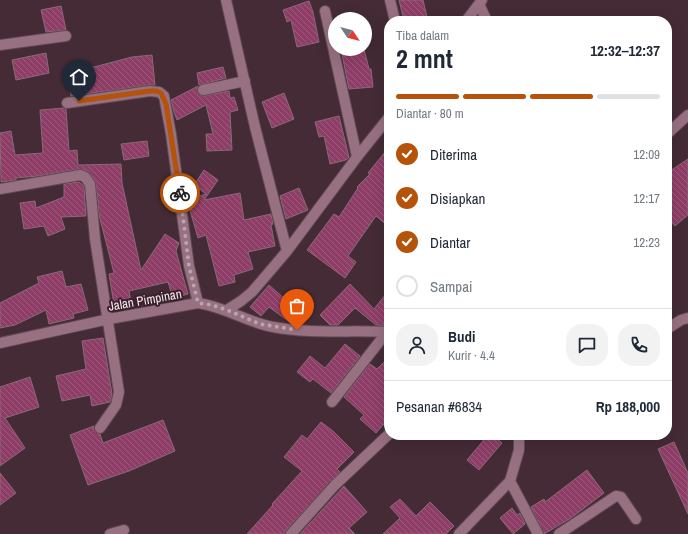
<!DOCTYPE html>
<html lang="id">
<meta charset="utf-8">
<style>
:root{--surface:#fff;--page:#f2f2f3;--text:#1f2937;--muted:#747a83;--line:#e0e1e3;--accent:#b45309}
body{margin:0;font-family:"Archivo Narrow",sans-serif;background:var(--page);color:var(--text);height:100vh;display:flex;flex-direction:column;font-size:15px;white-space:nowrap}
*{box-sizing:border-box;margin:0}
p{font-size:13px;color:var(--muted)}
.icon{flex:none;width:22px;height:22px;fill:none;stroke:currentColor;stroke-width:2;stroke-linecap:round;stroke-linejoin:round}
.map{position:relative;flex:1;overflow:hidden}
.panel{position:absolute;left:384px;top:16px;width:288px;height:424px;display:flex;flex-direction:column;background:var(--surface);border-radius:16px;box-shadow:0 4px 16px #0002}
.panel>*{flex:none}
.needle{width:26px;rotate:125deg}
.tools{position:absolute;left:328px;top:12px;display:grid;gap:8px}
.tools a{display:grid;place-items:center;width:44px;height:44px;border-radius:50%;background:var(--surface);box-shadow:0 4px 16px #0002;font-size:20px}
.pin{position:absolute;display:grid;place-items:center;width:34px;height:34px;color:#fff;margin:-41px -17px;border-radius:50% 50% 50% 0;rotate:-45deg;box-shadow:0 0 4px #0007}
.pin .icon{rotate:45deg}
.courier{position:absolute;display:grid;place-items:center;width:40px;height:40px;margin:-20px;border:3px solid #b45309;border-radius:50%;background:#fff;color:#222;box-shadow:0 1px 5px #0007}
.head em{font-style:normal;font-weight:700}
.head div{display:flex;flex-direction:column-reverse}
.head{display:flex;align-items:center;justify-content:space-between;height:68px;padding:0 12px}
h1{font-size:26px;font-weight:700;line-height:30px}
.bar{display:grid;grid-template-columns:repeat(4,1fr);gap:6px 4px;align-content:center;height:48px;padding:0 12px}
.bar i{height:5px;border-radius:3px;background:var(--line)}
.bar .active{background:var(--accent)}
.bar p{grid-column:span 4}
.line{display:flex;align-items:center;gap:10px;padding:0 12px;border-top:1px solid var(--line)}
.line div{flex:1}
.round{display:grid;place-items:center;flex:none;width:42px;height:42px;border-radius:16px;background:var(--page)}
ol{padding:0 12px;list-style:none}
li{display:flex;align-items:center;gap:12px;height:44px}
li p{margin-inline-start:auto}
li .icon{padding:4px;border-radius:50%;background:var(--accent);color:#fff;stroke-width:4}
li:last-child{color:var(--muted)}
li i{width:22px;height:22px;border:2px solid var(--line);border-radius:50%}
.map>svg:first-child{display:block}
.building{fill:url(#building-back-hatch);stroke:#876b77}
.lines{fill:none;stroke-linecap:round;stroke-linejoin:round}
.minor-casing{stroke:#614953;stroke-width:12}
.minor{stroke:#977081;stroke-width:10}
.done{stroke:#b9a5ae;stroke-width:4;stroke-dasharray:0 7.2}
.route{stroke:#b45309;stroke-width:5}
.labels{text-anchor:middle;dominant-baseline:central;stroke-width:4;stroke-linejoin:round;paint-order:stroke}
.street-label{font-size:13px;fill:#f8e7ee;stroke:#39222c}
</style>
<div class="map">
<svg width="688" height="534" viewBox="0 0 688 534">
<defs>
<pattern id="building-back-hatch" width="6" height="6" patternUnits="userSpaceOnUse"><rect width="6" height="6" fill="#8e3d66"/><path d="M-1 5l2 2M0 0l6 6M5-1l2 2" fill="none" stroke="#9f597c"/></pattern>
</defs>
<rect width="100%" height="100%" fill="#442b36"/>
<path class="building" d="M 399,0 L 423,0 L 428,21 L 404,21 Z
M 309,1 L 313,12 L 319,42 L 297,47 L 291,20 L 287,22 L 283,10 Z
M 61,6 L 66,30 L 46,32 L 41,10 Z
M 341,49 L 364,49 L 369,69 L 371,69 L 373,87 L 349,89 Z
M 46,53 L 49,73 L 16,80 L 12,60 Z
M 152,55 L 155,85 L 149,85 L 71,96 L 68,71 L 94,67 L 132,57 Z
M 223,67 L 226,78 L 199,85 L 197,73 Z
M 198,86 L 197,92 L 201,96 L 229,91 L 230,98 L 234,97 L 238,110 L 230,112 L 232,150 L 207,151 L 206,134 L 213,134 L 206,105 L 177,120 L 174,112 L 171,100 Z
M 284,93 L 294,119 L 272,128 L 262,102 Z
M 64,108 L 66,109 L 69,151 L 77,150 L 78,165 L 121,164 L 122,183 L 141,270 L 165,234 L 179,243 L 176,251 L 188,294 L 173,298 L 168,282 L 129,291 L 132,308 L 115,311 L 109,274 L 114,273 L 99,215 L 96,183 L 88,171 L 79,169 L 38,176 L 16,178 L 16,180 L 1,182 L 0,133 L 11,131 L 15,155 L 43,153 L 40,110 Z
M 339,116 L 349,157 L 346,160 L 330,164 L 324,136 L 319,137 L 315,122 Z
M 147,141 L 149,156 L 124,160 L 121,144 Z
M 389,147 L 389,227 L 376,216 L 348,256 L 356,262 L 345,278 L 307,250 L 334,214 L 339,217 L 358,188 L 357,187 L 370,174 L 368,173 Z
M 688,159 L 688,215 L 675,226 L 667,216 L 667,173 Z
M 204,170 L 218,180 L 204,200 L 240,193 L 244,220 L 271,214 L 273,224 L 271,225 L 275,246 L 248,252 L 253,269 L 234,275 L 235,282 L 219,286 L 206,235 L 198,238 L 187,200 L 206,194 L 194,185 Z
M 79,182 L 84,186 L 86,216 L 61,217 L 65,229 L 48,236 L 44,226 L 24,229 L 20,203 L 35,201 L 36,208 L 64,197 L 64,184 Z
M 299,188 L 308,210 L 286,219 L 280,196 Z
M 62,271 L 66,287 L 81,284 L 88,310 L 73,314 L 74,318 L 49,324 L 46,310 L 15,325 L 0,328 L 0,303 L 39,283 L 37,277 Z
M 350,284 L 374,309 L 389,290 L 389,316 L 386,320 L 389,326 L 376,325 L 355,308 L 338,325 L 330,325 L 320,315 Z
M 269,285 L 294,307 L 299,300 L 311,309 L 300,324 L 291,323 L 269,307 L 261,316 L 250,307 Z
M 103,338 L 112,394 L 110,402 L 92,406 L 90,395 L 62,401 L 56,376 L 86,369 L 82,341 Z
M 345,344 L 360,356 L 331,393 L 313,379 L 310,382 L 297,372 L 310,356 L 325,368 Z
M 389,357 L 389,418 L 376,433 L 360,419 L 364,415 L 344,397 L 370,364 L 377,369 Z
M 30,377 L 39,407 L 5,418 L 25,448 L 0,466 L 0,387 Z
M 163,420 L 175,451 L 129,471 L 88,485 L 70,435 L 94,426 L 94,431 L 100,434 L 103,443 Z
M 321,422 L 333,431 L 354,452 L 337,469 L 340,472 L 286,530 L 285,534 L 247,534 L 273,505 L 272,504 L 302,471 L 284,457 L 302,435 L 307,439 Z
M 488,435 L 492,435 L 502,443 L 479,470 L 467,460 Z
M 674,442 L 688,473 L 688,514 L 658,449 Z
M 587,470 L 604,493 L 571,518 L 544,534 L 531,507 L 544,499 L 545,502 Z
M 0,473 L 16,493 L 0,505 Z
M 344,486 L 367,512 L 349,528 L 355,534 L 300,534 Z
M 400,499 L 416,516 L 430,502 L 454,526 L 446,534 L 383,534 L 400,518 L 390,507 Z
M 512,508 L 517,515 L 520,513 L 525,524 L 513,534 L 500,518 Z"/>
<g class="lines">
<g class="minor-casing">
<path id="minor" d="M 226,0 L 255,127 L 287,251
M 390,0 L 395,21
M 479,4 L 487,21
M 325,11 L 357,157
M 466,21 L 482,0
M 0,45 L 66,36
M 203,90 L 245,81
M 67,103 L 150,91 L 159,92 L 164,96 L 171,134 L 189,266 L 198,303
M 667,134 L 688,115
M 0,189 L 80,175 L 85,177 L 90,184 L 95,239 L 119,392 L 116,405 L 100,428
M 227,310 L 241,301 L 252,292 L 287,251 L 357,157 L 389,117
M 667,329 L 681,320 L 688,318
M 0,343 L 109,319 L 198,303 C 226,307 246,322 273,327 C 311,334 351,330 389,332
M 332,402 L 387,332
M 510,481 L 538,534
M 110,534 L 124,530
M 291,534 L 335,485 L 389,434
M 459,534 L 510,481 L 519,450 L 519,435
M 559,534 L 616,496 L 621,497 L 636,519"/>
</g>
<use href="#minor" class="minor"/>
</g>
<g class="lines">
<path class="done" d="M 180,193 L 189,266 L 198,303 L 212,305 L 227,310 L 260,324 L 297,330"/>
<path class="route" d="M 79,101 L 150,91 L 156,91 L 161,93 L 166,104 L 180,193"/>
</g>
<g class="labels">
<g class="street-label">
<text transform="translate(145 300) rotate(-10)">Jalan Pimpinan</text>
</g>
</g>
</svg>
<div class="tools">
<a><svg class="needle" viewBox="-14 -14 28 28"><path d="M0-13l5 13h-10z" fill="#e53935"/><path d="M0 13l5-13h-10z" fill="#747a83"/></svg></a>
</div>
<div class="pin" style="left:297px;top:330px;background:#ea580c"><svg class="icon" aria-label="bag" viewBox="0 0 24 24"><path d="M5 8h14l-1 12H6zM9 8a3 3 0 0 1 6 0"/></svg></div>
<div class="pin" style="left:79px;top:101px;background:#1f2937"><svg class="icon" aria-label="home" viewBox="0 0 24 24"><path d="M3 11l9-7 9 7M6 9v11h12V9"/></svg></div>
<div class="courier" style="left:180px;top:193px"><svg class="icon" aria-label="bike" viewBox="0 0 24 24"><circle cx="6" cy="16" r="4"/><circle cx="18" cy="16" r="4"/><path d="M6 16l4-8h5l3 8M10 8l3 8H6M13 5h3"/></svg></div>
<section class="panel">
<div class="head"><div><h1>2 mnt</h1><p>Tiba dalam</p></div><em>12:32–12:37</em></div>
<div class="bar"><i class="active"></i><i class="active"></i><i class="active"></i><i></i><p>Diantar · 80 m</p></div>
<ol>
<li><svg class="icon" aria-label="check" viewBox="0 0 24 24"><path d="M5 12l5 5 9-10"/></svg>Diterima<p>12:09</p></li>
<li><svg class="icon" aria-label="check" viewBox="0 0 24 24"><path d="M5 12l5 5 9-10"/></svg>Disiapkan<p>12:17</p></li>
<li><svg class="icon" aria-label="check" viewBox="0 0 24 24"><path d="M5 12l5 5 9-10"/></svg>Diantar<p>12:23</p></li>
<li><i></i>Sampai</li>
</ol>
<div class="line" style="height:72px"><a class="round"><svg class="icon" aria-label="person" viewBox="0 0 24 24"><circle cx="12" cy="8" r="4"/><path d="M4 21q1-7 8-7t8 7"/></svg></a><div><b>Budi</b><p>Kurir · 4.4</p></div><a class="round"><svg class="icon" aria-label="chat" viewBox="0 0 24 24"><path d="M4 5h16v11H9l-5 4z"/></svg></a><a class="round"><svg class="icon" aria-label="phone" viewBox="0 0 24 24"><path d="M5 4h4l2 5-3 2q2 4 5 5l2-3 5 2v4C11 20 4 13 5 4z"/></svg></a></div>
<div class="line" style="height:52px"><div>Pesanan #6834</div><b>Rp 188,000</b></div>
</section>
</div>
